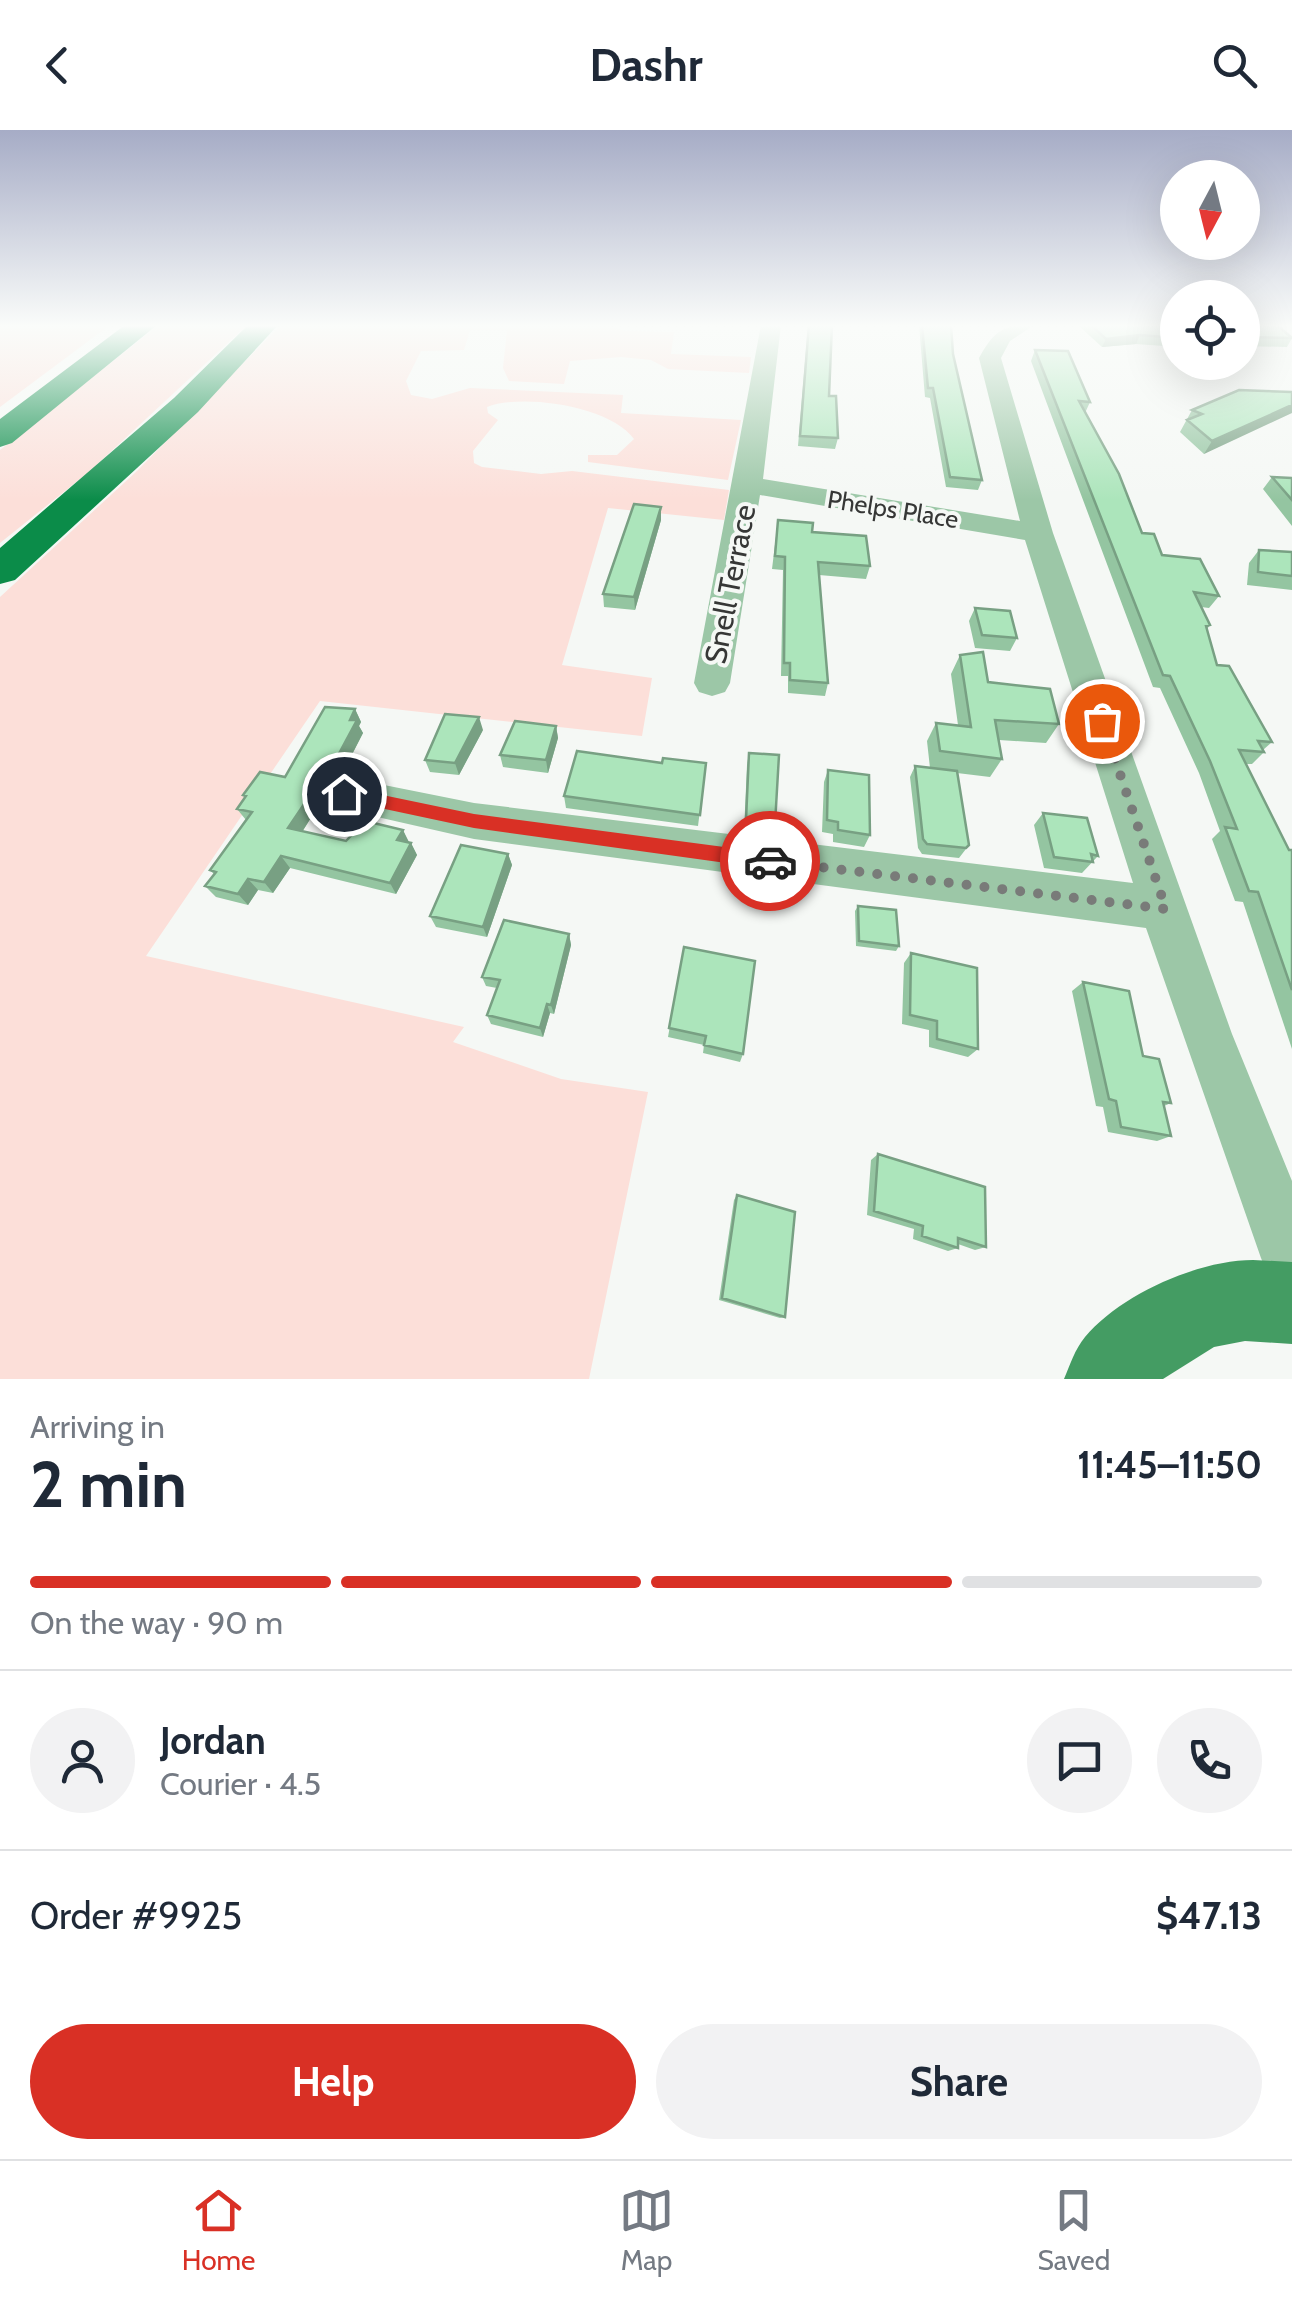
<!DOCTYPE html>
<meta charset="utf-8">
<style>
:root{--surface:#fff;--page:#f2f2f3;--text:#1f2937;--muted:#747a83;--line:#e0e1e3;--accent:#d93025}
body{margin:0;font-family:Cabin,sans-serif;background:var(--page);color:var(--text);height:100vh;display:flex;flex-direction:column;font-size:38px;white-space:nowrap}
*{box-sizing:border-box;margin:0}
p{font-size:32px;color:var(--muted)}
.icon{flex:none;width:55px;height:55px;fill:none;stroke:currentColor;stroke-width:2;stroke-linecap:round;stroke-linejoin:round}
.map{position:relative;height:1249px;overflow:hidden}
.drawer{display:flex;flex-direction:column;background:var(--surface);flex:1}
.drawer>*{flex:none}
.needle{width:65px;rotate:187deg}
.controls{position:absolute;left:1160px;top:30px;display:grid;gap:20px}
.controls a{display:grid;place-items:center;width:100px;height:100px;border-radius:50%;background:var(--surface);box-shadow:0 10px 40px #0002;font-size:50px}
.pin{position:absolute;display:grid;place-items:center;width:85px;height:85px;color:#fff;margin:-42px;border:5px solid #fff;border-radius:50%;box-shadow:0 2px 10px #0007}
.courier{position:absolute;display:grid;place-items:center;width:100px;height:100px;margin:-50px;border:8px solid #d93025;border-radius:50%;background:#fff;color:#222;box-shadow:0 2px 12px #0007}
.summary em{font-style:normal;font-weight:700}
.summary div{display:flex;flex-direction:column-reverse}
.summary{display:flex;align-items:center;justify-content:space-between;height:170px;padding:0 30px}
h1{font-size:65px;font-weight:700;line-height:75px}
.bar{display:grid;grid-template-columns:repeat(4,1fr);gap:15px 10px;align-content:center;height:120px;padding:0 30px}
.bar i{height:12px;border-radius:8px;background:var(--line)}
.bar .on{background:var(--accent)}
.bar p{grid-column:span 4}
.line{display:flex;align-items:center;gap:25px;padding:0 30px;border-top:2px solid var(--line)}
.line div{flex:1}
.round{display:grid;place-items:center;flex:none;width:105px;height:105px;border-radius:52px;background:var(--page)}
.action{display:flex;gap:20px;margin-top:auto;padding:20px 30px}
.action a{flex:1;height:115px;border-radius:60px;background:var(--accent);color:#fff;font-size:40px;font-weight:700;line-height:115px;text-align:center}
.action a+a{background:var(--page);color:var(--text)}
header{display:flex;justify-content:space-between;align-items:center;height:130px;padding:0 30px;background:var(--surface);font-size:45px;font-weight:700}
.tabs{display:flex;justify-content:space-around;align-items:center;height:140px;border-top:2px solid var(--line);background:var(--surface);font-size:28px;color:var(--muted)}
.tabs a{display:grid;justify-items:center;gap:5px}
.tabs .on{color:var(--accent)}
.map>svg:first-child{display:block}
.green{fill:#fcdfd9}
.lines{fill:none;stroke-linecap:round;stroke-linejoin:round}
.minor{fill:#9cc7a7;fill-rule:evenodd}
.major{fill:#449c63;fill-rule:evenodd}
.highway{fill:#0b8c49;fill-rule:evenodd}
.wall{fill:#94c5a1}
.shaded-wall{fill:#78a083}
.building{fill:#ace5bb;stroke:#78a083;stroke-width:2.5}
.route{fill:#d93025}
.done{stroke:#797b79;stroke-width:10;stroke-dasharray:0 18}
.labels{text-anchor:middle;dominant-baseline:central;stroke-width:8;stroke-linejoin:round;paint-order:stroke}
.far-street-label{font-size:25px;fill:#363736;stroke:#f5f8f5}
.street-label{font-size:30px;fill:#363736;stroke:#f5f8f5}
</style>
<header><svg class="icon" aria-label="back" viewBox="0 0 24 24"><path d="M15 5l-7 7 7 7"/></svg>Dashr<svg class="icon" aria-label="search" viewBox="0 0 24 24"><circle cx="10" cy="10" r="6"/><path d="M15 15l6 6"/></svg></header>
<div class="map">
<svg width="1292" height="1249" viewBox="0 0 1292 1249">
<rect width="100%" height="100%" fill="#f5f8f5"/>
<path class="green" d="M 0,195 L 110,195 L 0,277 Z
M 159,195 L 247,195 L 90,341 L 0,413 L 0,320 Z
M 281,195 L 606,195 L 625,201 L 674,202 L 671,224 L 751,227 L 749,243 L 668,239 L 651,230 L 621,227 L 570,231 L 564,254 L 509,251 L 503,238 L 507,200 L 470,200 L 464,220 L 421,221 L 406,251 L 411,265 L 432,269 L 470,258 L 623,265 L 621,283 L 741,290 L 728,350 L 588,332 L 588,325 L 617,325 L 634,309 C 611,276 522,263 487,277 L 488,283 L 498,290 L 473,321 L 474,333 L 482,337 L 541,344 L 572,341 L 729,360 L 724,390 L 608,378 L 562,535 L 652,548 L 642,606 L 320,571 L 146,826 L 464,897 L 453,912 L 561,949 L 648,962 L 589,1249 L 0,1249 L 0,467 L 137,341 Z"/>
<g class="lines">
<path class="minor" d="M 761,195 L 781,195 L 763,349 L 1020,391 L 979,228 C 994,201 1003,194 1034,195 L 1010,211 L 1001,228 L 1053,403 L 1232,904 L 1292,1051 L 1292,1159 L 1270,1150 L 1261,1128 L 1146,798 L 474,709 L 329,676 L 323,664 L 329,652 L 344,647 L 474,673 L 1133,753 L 1025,410 L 760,365 L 730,553 L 725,562 L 712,566 L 699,562 L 694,553 Z"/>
<path class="major" d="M 1253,1130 L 1292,1132 L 1292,1214 L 1245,1211 L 1214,1217 L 1163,1249 L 1064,1249 C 1070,1235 1075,1219 1085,1207 C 1120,1165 1198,1130 1253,1130 Z"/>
<path class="highway" d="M 125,195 L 157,195 L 12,313 L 0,317 L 0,289 Z
M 248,195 L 278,195 L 198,282 L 15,450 L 0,454 L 0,418 L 174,268 Z"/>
</g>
<path class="wall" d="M 808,195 L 832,195 L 829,266 L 838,308 L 835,319 L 798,316 Z
M 919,195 L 951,195 L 953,224 L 982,350 L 978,360 L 946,357 L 930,268 L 925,267 Z
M 1078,195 L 1178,195 L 1178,217 L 1136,214 L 1102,217 Z
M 1242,195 L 1292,208 L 1287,217 L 1242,216 Z
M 1035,220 L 1090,272 L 1085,283 L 1142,403 L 1162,425 L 1219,466 L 1209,478 L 1201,477 L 1210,495 L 1207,499 L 1217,535 L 1272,612 L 1263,620 L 1264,622 L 1252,634 L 1246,634 L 1289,720 L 1292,720 L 1292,919 L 1243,772 L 1235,771 L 1212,709 L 1220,701 L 1199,643 L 1160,558 L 1153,557 L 1031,231 Z
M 1292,262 L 1204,324 L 1180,302 L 1192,280 Z
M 1272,347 L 1292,348 L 1292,396 L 1263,359 Z
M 661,377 L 661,390 L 635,480 L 604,477 L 603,464 Z
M 778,390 L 812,402 L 870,436 L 866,449 L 819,445 L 828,553 L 825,566 L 788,563 L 788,546 L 781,546 L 783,440 L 772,439 Z
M 1259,420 L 1292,422 L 1292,460 L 1247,455 L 1249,433 Z
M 975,478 L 1017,508 L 1010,521 L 975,518 L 969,491 Z
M 960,525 L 988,552 L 1059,594 L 1046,613 L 999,610 L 1002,629 L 990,647 L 957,643 L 969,715 L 959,728 L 922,724 L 918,718 L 910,647 L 915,636 L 930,638 L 927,611 L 936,593 L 958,595 L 951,544 Z
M 355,579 L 361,592 L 359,596 L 363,603 L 342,644 L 326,650 L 320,662 L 322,670 L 302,702 L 346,711 L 403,700 L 408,713 L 411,713 L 417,725 L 396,764 L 290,738 L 273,763 L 258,760 L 248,775 L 216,767 L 205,756 L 214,744 L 210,740 L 246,690 L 237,679 L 245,668 L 243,665 L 285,647 Z
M 556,596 L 558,608 L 548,643 L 503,637 L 500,625 Z
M 483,600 L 459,645 L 430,642 L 425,630 Z
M 749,623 L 775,694 L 772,705 L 744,702 L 747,635 Z
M 662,633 L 706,633 L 698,696 L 566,678 L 564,666 Z
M 828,640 L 870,705 L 864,717 L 833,712 L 833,704 L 822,702 L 824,652 Z
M 1043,683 L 1098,726 L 1082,743 L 1044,738 L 1034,695 Z
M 508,724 L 512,735 L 487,807 L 436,797 L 430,786 Z
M 858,776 L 899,816 L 896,821 L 856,816 L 855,781 Z
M 569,804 L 571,815 L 554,884 L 550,883 L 543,907 L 491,894 L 487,885 L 497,858 L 486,856 L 482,847 Z
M 684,817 L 743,924 L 740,932 L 703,923 L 704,915 L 668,907 Z
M 911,823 L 978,919 L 968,927 L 929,917 L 929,900 L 902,894 L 904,833 Z
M 1083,852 L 1143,926 L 1171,973 L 1164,976 L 1171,1006 L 1157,1011 L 1108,1002 L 1103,977 L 1096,976 L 1072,861 Z
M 878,1024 L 986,1117 L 975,1120 L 958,1114 L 958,1118 L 948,1121 L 913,1109 L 914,1099 L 867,1085 L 871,1030 Z
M 737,1065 L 785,1187 L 780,1188 L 719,1170 L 734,1070 Z"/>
<path class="shaded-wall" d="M 1140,205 L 1136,214 L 1102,217 L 1106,209 Z
M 1292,275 L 1292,283 L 1204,324 L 1212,311 Z
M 661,377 L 661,390 L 635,480 L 634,467 Z
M 355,579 L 361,592 L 359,596 L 363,603 L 342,644 L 326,650 L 320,662 L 322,670 L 297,710 L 288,698 L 318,638 Z
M 479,587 L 483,600 L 459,645 L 455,633 Z
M 556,596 L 558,608 L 548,643 L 546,630 Z
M 403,700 L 409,712 L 403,722 L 397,710 Z
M 411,713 L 417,725 L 396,764 L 390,753 Z
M 508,724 L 512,735 L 487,807 L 483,797 Z
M 281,726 L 290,738 L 273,763 L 264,752 Z
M 248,749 L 258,760 L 248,775 L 238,764 Z
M 569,804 L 571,815 L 554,884 L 551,875 Z
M 547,874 L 550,883 L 543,907 L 540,898 Z"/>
<path class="building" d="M 809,195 L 832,195 L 829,266 L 836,266 L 838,308 L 800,306 Z
M 922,195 L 951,195 L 953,224 L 982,350 L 950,347 L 933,258 L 928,258 Z
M 1091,195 L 1178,195 L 1178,208 L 1140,205 L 1106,209 Z
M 1242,195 L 1277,195 L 1292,208 L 1242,207 Z
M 1035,220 L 1068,221 L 1090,272 L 1079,271 L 1119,344 L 1142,403 L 1154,404 L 1162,425 L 1200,429 L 1219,466 L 1194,462 L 1210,495 L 1206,496 L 1217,535 L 1229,536 L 1272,612 L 1258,611 L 1264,622 L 1239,620 L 1289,720 L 1292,720 L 1292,860 L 1258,762 L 1249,761 L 1225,697 L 1237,699 L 1210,631 L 1170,546 L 1163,545 Z
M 1239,260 L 1292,262 L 1292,275 L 1212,311 L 1187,290 L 1202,284 L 1192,280 Z
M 1272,347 L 1292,348 L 1292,370 Z
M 634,374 L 661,377 L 634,467 L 603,464 Z
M 778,390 L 813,393 L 812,402 L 866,406 L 870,436 L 818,432 L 828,553 L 790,550 L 790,533 L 784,533 L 785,427 L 775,426 Z
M 1259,420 L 1292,422 L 1292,446 L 1258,442 Z
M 975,478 L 1010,481 L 1017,508 L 982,505 Z
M 983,522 L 988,552 L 1050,559 L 1059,594 L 995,590 L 1002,629 L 940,621 L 936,593 L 971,597 L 960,525 Z
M 325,577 L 355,579 L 350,590 L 357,590 L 335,631 L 318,638 L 312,650 L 315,658 L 288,698 L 346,711 L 365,691 L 403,700 L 397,710 L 411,713 L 390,753 L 281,726 L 264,752 L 248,749 L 238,764 L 205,756 L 216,742 L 210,740 L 252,682 L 237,679 L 246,666 L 243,665 L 260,642 L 285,647 Z
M 445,584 L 479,587 L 455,633 L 425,630 Z
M 515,591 L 556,596 L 546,630 L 500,625 Z
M 577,621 L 662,633 L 663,628 L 706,633 L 700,685 L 564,666 Z
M 749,623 L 779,625 L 775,694 L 746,690 Z
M 915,636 L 957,641 L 969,715 L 966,718 L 927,714 L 923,709 Z
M 828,640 L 869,645 L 870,705 L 838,700 L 838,692 L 827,690 Z
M 1043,683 L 1087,688 L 1098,726 L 1091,724 L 1093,732 L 1054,727 Z
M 461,715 L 508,724 L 483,797 L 430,786 Z
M 858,776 L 896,780 L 899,816 L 859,811 Z
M 504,790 L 569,804 L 551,875 L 547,874 L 540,898 L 487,885 L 500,850 L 482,847 Z
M 684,817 L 755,831 L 743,924 L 704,915 L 706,906 L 669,898 Z
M 911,823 L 977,838 L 978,919 L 937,909 L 937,891 L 910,885 Z
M 1083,852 L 1129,861 L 1143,926 L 1159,929 L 1171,973 L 1163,972 L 1171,1006 L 1121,997 L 1116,971 L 1109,969 Z
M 878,1024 L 985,1057 L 986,1117 L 958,1108 L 958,1118 L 922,1106 L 923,1096 L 874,1081 Z
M 737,1065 L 795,1082 L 785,1187 L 722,1168 Z"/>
<linearGradient id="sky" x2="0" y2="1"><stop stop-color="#a6acc6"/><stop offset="0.53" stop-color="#fafcfa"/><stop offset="1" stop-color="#fafcfa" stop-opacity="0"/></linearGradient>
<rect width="1292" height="370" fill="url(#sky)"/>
<path class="route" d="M 344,657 L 474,684 L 770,723 L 779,731 L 770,739 L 474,698 L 338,669 L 336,664 Z"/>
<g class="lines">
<path class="done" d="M 770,731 L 1166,779 L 1102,591"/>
</g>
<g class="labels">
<g class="far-street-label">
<text transform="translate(893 379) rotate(9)">Phelps Place</text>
</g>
<g class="street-label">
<text transform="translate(730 454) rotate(-79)">Snell Terrace</text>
</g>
</g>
</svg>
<div class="controls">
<a><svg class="needle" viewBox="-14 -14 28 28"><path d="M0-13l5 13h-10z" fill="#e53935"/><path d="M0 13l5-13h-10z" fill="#747a83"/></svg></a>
<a><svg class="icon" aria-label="locate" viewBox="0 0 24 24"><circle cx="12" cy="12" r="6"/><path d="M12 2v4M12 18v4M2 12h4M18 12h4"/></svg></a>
</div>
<div class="pin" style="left:1102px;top:591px;background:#ea580c"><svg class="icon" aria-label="bag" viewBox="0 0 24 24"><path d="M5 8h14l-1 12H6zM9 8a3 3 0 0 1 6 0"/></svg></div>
<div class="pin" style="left:344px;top:664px;background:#1f2937"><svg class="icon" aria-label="home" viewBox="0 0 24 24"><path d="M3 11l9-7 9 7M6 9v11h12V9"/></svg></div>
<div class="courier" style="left:770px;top:731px"><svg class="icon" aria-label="car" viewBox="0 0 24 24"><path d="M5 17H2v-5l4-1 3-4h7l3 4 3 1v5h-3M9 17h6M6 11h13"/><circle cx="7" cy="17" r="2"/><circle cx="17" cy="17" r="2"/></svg></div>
</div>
<section class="drawer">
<div class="summary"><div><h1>2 min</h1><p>Arriving in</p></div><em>11:45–11:50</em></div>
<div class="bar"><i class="on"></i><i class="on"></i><i class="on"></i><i></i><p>On the way · 90 m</p></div>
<div class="line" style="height:180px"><a class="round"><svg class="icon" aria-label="person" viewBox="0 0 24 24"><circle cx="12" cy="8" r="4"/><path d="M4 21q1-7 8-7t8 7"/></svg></a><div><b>Jordan</b><p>Courier · 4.5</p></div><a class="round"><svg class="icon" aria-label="chat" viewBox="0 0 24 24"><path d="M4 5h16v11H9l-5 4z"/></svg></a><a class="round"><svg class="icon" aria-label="phone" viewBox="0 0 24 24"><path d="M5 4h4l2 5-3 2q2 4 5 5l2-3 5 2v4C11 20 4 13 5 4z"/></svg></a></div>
<div class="line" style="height:130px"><div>Order #9925</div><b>$47.13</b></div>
<div class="action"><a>Help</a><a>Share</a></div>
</section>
<nav class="tabs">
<a class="on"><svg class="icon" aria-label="home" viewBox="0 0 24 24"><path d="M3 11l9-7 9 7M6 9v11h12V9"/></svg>Home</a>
<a><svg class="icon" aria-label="map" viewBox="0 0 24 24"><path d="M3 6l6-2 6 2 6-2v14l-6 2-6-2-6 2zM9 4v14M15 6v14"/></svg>Map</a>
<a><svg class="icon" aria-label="saved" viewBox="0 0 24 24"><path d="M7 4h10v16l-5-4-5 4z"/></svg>Saved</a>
</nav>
